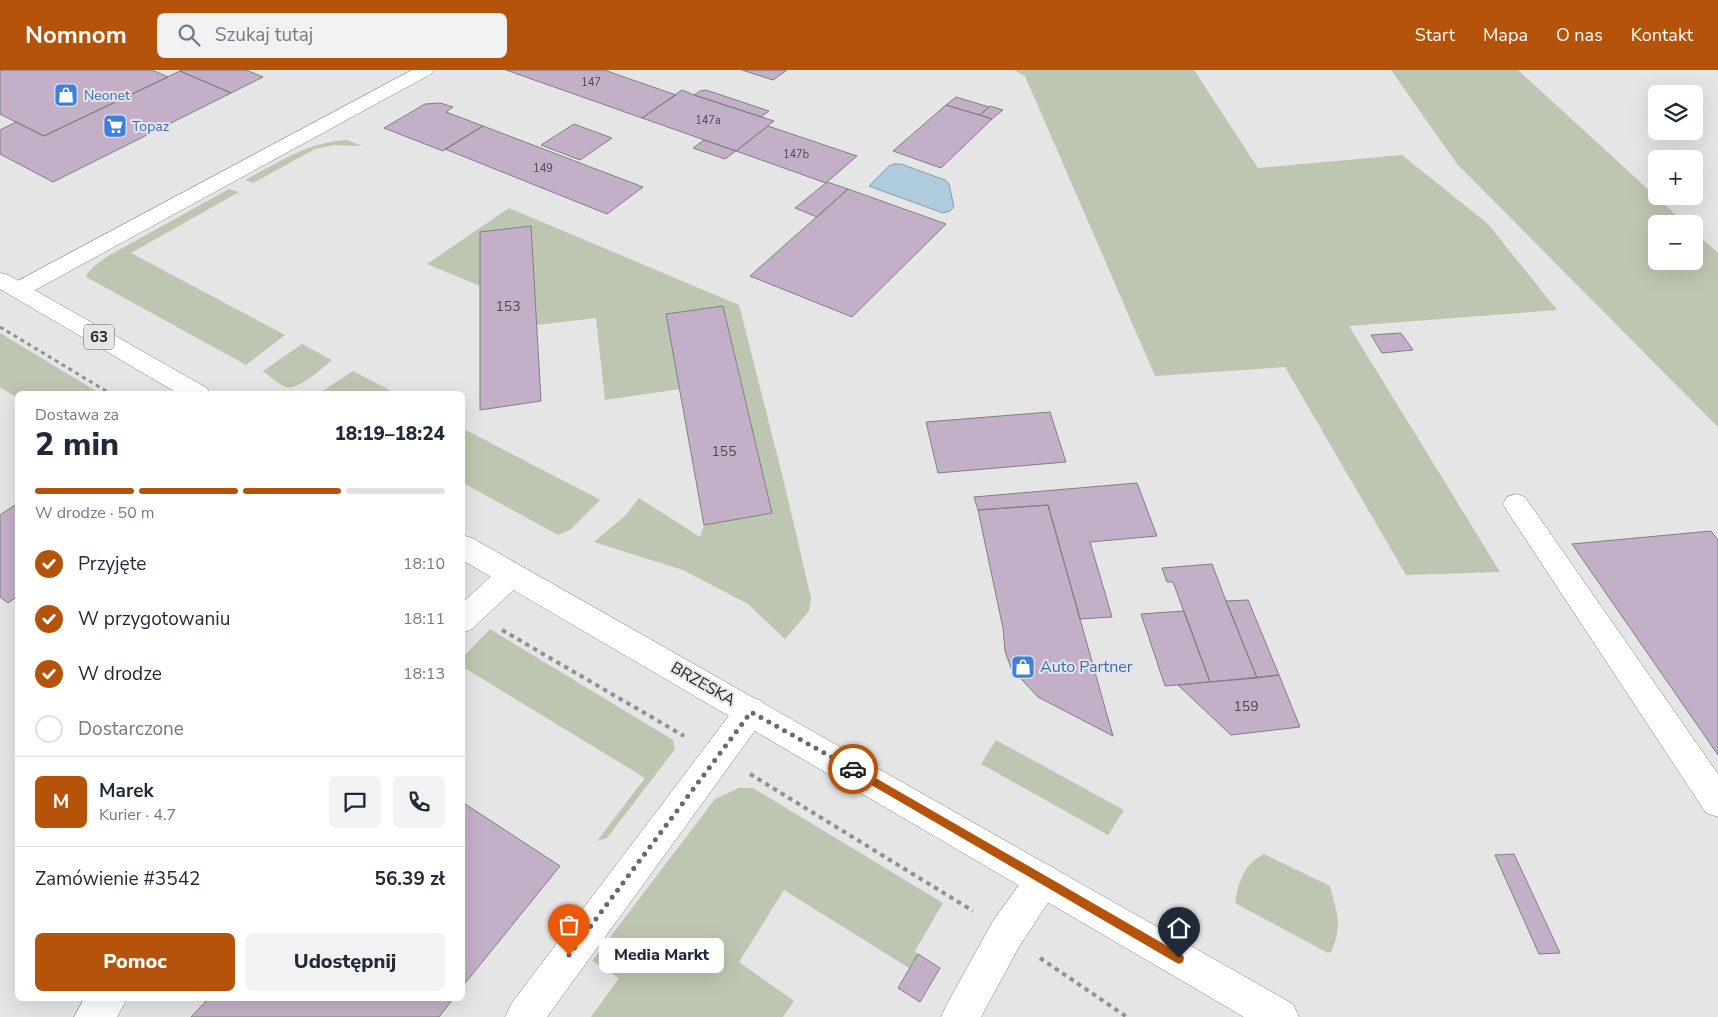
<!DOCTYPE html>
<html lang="pl">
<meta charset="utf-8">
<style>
:root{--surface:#fff;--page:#f2f2f3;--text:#1f2937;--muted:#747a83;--line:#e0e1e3;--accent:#b45309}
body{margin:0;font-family:"Nunito Sans",sans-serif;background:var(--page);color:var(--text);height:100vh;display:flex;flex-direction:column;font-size:19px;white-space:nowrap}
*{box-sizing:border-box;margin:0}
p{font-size:16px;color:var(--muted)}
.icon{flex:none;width:28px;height:28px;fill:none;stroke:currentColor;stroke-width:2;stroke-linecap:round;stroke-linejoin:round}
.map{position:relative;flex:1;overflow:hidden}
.sheet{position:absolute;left:15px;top:321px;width:450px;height:610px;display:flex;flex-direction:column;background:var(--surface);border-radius:8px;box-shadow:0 5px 20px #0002}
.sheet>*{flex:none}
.controls{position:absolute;left:1648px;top:15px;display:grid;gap:10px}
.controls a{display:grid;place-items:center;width:55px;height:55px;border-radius:8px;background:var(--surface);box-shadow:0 5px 20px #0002;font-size:25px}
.pin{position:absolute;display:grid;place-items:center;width:42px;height:42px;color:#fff;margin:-51px -21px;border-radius:50% 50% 50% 0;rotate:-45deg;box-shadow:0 0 5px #0007}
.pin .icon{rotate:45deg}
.courier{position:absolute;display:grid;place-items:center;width:50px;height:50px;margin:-25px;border:4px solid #b45309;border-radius:50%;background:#fff;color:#222;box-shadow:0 1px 6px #0007}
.bubble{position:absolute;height:35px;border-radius:8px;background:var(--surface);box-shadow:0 5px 20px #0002;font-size:16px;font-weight:800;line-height:35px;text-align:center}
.head em{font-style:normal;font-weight:800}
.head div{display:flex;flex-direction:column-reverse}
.head{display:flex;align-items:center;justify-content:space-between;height:85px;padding:0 20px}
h1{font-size:32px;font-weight:800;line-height:38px}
.bar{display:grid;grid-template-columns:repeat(4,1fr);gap:8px 5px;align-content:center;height:60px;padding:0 20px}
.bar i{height:6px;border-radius:4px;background:var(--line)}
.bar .on{background:var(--accent)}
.bar p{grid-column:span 4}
.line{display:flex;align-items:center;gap:12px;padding:0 20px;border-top:1px solid var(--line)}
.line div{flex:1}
.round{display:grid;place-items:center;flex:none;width:52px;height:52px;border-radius:8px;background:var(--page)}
ol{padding:0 20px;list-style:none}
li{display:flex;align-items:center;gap:15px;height:55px}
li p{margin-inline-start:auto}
li .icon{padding:5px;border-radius:50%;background:var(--accent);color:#fff;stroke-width:4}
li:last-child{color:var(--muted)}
li i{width:28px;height:28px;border:2px solid var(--line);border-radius:50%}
.primary-button{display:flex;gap:10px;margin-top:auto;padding:10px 20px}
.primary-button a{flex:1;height:58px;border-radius:8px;background:var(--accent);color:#fff;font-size:20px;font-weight:800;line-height:58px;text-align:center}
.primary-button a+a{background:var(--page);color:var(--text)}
header{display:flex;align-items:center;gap:30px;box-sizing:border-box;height:70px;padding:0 25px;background:var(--accent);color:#fff}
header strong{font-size:24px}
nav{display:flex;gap:28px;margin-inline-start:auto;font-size:18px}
.search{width:350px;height:45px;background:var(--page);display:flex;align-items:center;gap:12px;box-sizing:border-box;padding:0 18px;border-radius:8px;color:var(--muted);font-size:19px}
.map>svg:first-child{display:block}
.green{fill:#bdc6b0}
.water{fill:#afccdf;stroke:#869aa8}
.building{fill:#c3afc7;stroke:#7f7f80}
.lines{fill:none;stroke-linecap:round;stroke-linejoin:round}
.minor-casing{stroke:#858586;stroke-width:1}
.major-casing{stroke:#858586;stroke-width:1}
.path-far1{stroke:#919192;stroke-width:3;stroke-dasharray:4 4;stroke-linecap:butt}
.path{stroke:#919192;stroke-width:4;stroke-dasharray:4.5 4.5;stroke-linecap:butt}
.minor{fill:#fff;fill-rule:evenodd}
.major{fill:#fff;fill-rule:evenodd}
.route{fill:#b45309}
.done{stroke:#69696a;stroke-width:5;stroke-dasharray:0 9}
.labels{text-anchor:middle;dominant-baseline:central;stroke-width:4;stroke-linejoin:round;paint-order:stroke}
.far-number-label{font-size:11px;fill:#4d484f}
.far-shop-label{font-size:14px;fill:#366cbe;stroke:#e5e5e6;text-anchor:start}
.number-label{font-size:14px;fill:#4d484f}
.shield{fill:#e5e5e6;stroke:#5f5f60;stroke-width:1}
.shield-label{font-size:15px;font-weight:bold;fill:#262627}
.shop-label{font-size:16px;fill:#366cbe;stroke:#e5e5e6;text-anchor:start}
.street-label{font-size:16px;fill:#262627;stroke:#e5e5e6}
</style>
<header>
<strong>Nomnom</strong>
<div class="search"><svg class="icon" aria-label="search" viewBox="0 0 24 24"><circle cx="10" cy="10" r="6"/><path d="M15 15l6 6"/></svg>Szukaj tutaj</div>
<nav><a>Start</a><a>Mapa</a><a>O nas</a><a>Kontakt</a></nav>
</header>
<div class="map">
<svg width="1718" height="947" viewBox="0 0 1718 947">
<rect width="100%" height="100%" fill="#e5e5e6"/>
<path class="green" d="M 1014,0 L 1194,0 L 1258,98 L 1402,85 L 1488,154 L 1557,240 L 1349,256 L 1500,502 L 1406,505 L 1285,297 L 1155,306 L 1025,6 Z
M 1391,0 L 1518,0 L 1686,154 L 1656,154 L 1656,191 L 1694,191 L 1694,161 L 1718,183 L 1718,357 L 1457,94 Z
M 347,70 L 362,76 L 334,75 L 315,79 L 253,113 L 245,110 C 279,92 308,72 347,70 Z
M 229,119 L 239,122 L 131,183 L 285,265 L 246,295 L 88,208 L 86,205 L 93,197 L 108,186 Z
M 509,138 L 739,235 L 783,408 L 811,528 L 809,541 L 785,569 L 748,534 L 683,500 L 594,472 L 626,445 L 639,428 L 700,467 L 704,455 L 772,443 L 723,236 L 666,244 L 680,319 L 605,330 L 596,248 L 536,255 L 531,156 L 480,163 L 480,216 L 427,194 Z
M 0,263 L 101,324 L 18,324 L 17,328 L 0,317 Z
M 302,274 L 332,290 C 324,297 297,321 286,317 C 278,314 270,306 263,301 Z
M 353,301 L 397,324 L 318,324 Z
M 462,358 L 593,426 L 600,430 L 570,460 L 558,465 L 463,413 Z
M 490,559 L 673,670 L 675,679 L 607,768 L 597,771 L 645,708 L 463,597 L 463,587 Z
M 996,670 L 1124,740 L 1108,765 L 981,694 Z
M 739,718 L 753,718 L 943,833 L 915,881 L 918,884 L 909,898 L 784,820 L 739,892 L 794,931 L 783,947 L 591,947 L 619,908 L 592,891 L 715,729 Z
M 1264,784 L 1330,816 C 1337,844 1343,855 1331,882 L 1328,883 L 1235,833 C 1239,811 1243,795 1264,784 Z"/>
<path class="water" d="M 894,94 L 901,94 L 945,110 L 949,114 L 954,137 L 950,141 L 943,143 L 869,116 L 889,96 Z"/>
<path class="building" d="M 0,0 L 152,0 L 168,7 L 44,66 L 0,44 Z
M 183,0 L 246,0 L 263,7 L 231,23 L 180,1 Z
M 506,0 L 604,0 L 676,25 L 642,48 Z
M 742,0 L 787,0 L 773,10 Z
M 180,1 L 231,23 L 53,112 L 0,84 L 0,60 L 16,52 L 44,66 Z
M 682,20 L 694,25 L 774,51 L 736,81 L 642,48 Z
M 706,20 L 769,41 L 761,47 L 694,25 L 700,21 Z
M 956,27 L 989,37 L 980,45 L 946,35 Z
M 440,33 L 453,37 L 446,42 L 483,56 L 443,81 L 384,58 L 425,34 Z
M 946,35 L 992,49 L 941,98 L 893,81 Z
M 990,36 L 1003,40 L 992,49 L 980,45 Z
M 574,54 L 612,68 L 580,90 L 541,75 Z
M 483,56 L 643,117 L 607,144 L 445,79 Z
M 768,56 L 857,86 L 826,113 L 736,81 Z
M 704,70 L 736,81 L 725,89 L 693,78 Z
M 827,112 L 848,119 L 817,147 L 795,138 Z
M 848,119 L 946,154 L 852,247 L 750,206 Z
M 531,156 L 541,331 L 480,340 L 480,162 Z
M 723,236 L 772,443 L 704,455 L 666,244 Z
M 1401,263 L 1413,280 L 1382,283 L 1371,265 Z
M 1050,342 L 1066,392 L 938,403 L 926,352 Z
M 1137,413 L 1157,466 L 1090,472 L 1112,547 L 1080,549 L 1048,435 L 978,440 L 974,427 Z
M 18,433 L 18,526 L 8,533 L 0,527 L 0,445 Z
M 1048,435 L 1080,549 L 1113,666 L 1038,627 L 1011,598 L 1005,581 L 1003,558 L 978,440 Z
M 1711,461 L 1718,470 L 1718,685 L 1572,474 Z
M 1212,494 L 1226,531 L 1257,608 L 1210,612 L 1173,512 L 1167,512 L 1162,498 Z
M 1248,530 L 1279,605 L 1257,608 L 1226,531 Z
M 1184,541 L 1210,612 L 1165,616 L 1141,544 Z
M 1279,605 L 1300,657 L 1231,665 L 1178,615 Z
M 462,732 L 560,796 L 462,917 Z
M 1514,784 L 1560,883 L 1539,884 L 1495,785 Z
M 918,884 L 940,898 L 920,932 L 898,918 Z
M 208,929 L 453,929 L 439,947 L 191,947 Z"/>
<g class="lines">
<g class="minor-casing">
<path id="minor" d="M 412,0 L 434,0 L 431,4 L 26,225 L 18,227 L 10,225 L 7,220 L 10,215 Z
M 1516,424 L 1525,427 L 1718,704 L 1718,747 L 1706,743 L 1507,441 L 1503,434 L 1507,427 Z
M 512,493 L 522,496 L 526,504 L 522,512 L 472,559 L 462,563 L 462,533 L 502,496 Z
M 751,627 L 762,631 L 767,641 L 762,651 L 547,947 L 505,947 L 511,934 L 740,631 Z
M 1043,793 L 1055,798 L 1060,810 L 1055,822 L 1019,877 L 981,947 L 941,947 L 947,934 L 993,851 L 1031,798 Z
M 84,929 L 127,929 L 117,947 L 74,947 Z"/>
</g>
<g class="major-casing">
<path id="major" d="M 0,203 L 8,205 L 207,318 L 210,324 L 179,324 L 0,219 Z
M 462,465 L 472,468 L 1293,934 L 1299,947 L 1244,947 L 462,490 Z"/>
</g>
<path class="path-far1" d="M 0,257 L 111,324"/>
<path class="path" d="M 502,560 L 684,666
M 750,704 L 973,841
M 1040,888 L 1127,947"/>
<use href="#minor" class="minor"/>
<use href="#major" class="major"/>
</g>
<path class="route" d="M 853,695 L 1183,885 L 1184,888 L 1183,892 L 1179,894 L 1175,892 L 849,702 L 849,696 Z"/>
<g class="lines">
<path class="done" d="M 569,885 L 751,642 L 853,699"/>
</g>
<defs>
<g id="shop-square" transform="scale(1.25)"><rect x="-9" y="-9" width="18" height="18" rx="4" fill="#3f7fe0" stroke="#e5e5e6"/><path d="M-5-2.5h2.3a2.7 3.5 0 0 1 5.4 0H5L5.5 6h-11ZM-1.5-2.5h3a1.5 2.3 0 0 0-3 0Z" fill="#fff"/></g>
<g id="supermarket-square" transform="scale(1.25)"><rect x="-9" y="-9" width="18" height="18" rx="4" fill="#3f7fe0" stroke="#e5e5e6"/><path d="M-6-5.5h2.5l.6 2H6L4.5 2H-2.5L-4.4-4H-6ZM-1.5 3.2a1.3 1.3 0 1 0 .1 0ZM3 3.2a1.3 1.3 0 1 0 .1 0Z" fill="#fff"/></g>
</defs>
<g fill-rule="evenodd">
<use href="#shop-square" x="66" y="25"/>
<use href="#supermarket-square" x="115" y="56"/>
<use href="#shop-square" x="1023" y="597"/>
</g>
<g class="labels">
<g class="far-number-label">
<text x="591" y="12">147</text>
<text x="708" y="50">147a</text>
<text x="796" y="84">147b</text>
<text x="543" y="98">149</text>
</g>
<g class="far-shop-label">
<text x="84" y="25">Neonet</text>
<text x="132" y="56">Topaz</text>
</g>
<g class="number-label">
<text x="508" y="236">153</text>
<text x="724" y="381">155</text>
<text x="1246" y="636">159</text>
</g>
<rect class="shield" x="84" y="254.5" width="30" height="25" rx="4"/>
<g class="shield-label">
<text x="99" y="267">63</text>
</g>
<g class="shop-label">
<text x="1040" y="597">Auto Partner</text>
</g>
<g class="street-label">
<text transform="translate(703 614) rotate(30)">BRZESKA</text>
</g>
</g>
</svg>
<div class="controls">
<a><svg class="icon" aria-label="layers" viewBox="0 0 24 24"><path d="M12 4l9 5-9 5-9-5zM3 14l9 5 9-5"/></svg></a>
<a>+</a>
<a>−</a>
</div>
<div class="pin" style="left:569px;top:885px;background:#ea580c"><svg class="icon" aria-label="bag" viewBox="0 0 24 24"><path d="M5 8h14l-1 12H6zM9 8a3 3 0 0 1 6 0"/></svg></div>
<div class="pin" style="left:1179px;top:888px;background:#1f2937"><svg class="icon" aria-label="home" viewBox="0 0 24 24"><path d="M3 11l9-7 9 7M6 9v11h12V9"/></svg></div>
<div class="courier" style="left:853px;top:699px"><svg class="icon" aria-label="car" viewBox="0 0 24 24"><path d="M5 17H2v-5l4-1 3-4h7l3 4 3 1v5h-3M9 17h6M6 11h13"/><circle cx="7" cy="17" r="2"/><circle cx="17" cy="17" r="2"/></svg></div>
<div class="bubble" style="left:599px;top:868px;width:125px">Media Markt</div>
<section class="sheet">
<div class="head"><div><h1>2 min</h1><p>Dostawa za</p></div><em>18:19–18:24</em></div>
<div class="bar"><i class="on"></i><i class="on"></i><i class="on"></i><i></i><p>W drodze · 50 m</p></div>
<ol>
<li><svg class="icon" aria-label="check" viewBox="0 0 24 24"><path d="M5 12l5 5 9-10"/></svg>Przyjęte<p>18:10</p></li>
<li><svg class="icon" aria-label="check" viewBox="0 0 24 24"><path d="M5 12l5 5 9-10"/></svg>W przygotowaniu<p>18:11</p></li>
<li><svg class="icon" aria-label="check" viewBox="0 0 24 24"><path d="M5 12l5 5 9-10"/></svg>W drodze<p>18:13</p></li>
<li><i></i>Dostarczone</li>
</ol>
<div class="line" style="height:90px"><b class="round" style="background:var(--accent);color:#fff">M</b><div><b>Marek</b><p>Kurier · 4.7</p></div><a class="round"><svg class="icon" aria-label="chat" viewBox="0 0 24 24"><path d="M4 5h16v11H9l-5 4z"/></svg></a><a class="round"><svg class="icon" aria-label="phone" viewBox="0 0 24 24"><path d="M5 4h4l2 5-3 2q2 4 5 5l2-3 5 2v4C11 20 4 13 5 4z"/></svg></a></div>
<div class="line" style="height:65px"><div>Zamówienie #3542</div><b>56.39 zł</b></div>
<div class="primary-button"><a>Pomoc</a><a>Udostępnij</a></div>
</section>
</div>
